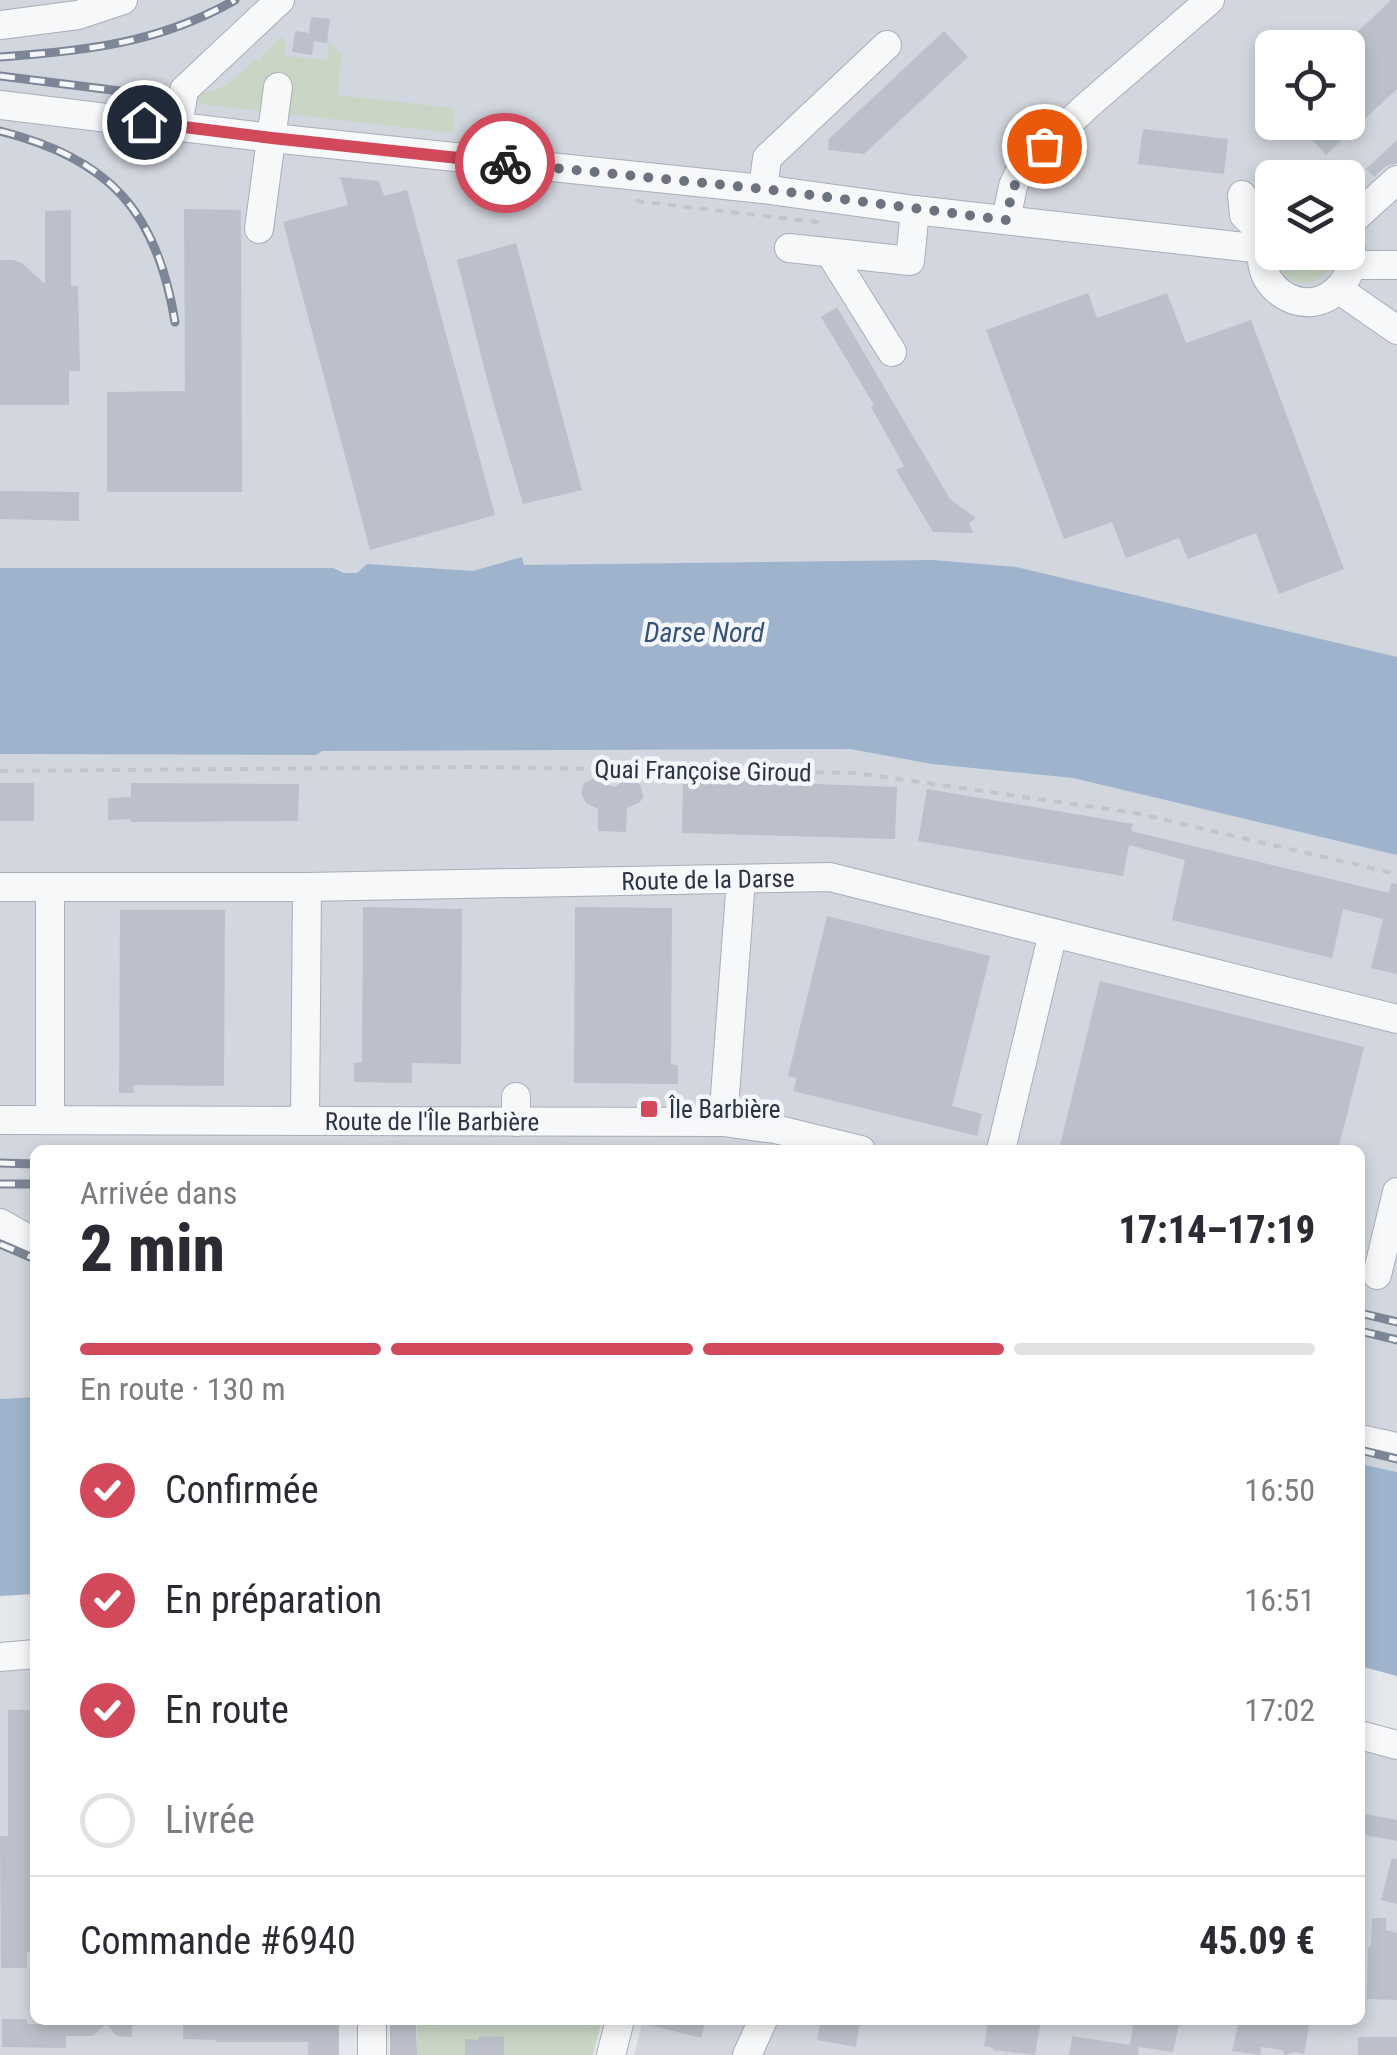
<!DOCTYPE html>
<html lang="fr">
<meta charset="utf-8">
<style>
:root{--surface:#fff;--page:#f2f2f3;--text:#2b2b33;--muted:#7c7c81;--line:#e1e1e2;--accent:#d1495b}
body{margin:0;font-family:"Roboto Condensed",sans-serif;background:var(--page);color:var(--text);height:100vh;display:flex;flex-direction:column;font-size:38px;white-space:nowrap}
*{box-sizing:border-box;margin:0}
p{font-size:32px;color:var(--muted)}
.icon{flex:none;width:55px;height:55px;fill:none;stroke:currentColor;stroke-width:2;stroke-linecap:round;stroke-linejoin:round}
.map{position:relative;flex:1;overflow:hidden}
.panel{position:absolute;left:30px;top:1145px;width:1335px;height:880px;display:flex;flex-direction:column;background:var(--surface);border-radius:15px;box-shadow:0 5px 15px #0003}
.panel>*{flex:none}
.fabs{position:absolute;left:1255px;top:30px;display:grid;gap:20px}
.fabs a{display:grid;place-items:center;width:110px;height:110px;border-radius:15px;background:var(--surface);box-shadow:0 5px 15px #0003;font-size:50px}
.pin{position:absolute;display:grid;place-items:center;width:85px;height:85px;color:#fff;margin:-42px;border:5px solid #fff;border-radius:50%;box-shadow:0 2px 10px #0007}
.courier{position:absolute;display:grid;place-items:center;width:100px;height:100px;margin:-50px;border:8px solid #d1495b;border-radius:50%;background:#fff;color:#222;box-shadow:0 2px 12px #0007}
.overview em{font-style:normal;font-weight:800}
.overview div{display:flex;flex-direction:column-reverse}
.overview{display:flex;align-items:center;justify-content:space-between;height:170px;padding:0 50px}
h1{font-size:65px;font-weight:800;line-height:75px}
.bar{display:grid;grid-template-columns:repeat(4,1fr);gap:15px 10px;align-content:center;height:120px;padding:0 50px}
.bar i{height:12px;border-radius:8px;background:var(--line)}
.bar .active{background:var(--accent)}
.bar p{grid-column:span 4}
.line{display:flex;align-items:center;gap:25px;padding:0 50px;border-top:2px solid var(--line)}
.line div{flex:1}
ol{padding:0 50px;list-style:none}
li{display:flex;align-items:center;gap:30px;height:110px}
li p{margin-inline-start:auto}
li .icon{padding:10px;border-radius:50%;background:var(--accent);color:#fff;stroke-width:4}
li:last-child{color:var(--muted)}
li i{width:55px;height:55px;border:5px solid var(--line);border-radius:50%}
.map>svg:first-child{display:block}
.built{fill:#d2d6de;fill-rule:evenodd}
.green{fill:#c9d6c5}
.water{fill:#9fb4cc}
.building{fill:#bbc0ca}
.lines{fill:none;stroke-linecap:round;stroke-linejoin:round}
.minor-casing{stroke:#a9aeb7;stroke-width:30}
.path{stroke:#c2c5cb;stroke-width:4;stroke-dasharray:8 8;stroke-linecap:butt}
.minor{stroke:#f7f8fa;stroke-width:28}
.rail-casing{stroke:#7d8696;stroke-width:9}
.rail{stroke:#f4f6f9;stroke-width:5;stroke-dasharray:15;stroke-linecap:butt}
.done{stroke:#6c737f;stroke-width:10;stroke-dasharray:0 18}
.route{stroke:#d1495b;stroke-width:12}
.poi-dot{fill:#d1495b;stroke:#f4f6f9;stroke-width:4}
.labels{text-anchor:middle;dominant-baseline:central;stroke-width:9;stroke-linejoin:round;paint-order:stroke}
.street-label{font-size:25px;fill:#2b3445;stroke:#f4f6f9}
.poi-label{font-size:25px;fill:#2b3445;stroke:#f4f6f9;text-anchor:start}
.water-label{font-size:28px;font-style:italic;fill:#34527a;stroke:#f4f6f9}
</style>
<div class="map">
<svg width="1397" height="2055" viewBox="0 0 1397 2055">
<rect width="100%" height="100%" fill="#e4e7ec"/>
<path class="built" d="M 0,0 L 1397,0 L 1397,1472 L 1360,1464 L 1360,1150 L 35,1150 L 35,1397 L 0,1399 ZM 1272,48 L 1348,48 L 1348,122 L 1272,122 ZM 1272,178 L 1348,178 L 1348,252 L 1272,252 Z
M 35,1668 L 35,2020 L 327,2020 L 327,2055 L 0,2055 L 0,1672 Z
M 1360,1749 L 1397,1759 L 1397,2055 L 634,2055 L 643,2020 L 1360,2020 Z"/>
<path class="green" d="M 281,36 L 286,43 L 285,56 L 327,60 L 329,42 L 342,54 L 337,95 L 455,108 L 453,133 L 199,104 L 198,93 C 222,93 239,76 254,59 L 260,61 L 264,53 Z
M 1278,252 L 1331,253 C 1330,293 1278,293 1278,252 Z
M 417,2020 L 602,2020 L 593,2055 L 417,2055 Z"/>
<path class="water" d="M 522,557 L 524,565 L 933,560 L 1016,567 L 1397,657 L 1397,855 L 1073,778 L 932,764 L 850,749 L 322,751 L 316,755 L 0,754 L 0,568 L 333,568 L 344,573 L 357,573 L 367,564 L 473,571 Z
M 35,1397 L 35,1594 L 0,1596 L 0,1399 Z
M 1360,1464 L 1397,1472 L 1397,1676 L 1360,1666 Z"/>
<path class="building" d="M 1391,0 L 1397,0 L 1397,89 L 1326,155 L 1295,122 L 1348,122 L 1348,41 Z
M 311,17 L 330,19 L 327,43 L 314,41 L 312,55 L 292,52 L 295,31 L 309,33 Z
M 944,31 L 968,57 L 864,154 L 828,150 L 829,139 Z
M 1143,129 L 1228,139 L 1224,174 L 1138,164 Z
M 1397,140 L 1397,163 L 1386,166 L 1374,177 L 1366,169 Z
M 340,177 L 379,181 L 384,196 L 407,190 L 495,515 L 370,550 L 283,222 L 348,205 Z
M 184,209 L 241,210 L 242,492 L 107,492 L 107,392 L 185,391 Z
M 71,210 L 71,286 L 78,286 L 80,371 L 69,371 L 69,405 L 0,405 L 0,260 L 13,260 L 22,263 L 45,284 L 45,211 Z
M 516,243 L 582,490 L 523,504 L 492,398 L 457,260 Z
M 1088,293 L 1097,318 L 1167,293 L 1186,343 L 1251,320 L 1344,569 L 1279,594 L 1256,533 L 1188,559 L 1179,538 L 1126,558 L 1112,522 L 1064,539 L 986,330 Z
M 837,307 L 950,499 L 976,518 L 969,523 L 973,533 L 933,532 L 896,470 L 904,466 L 871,407 L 874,405 L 821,317 Z
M 0,491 L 79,492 L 79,521 L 0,519 Z
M 594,778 L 614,787 L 628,779 L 633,779 L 641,786 L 643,797 L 640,802 L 627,808 L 626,832 L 598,831 L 598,809 L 586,803 L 581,793 L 584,783 Z
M 683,779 L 897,787 L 895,839 L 682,833 Z
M 0,783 L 34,783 L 34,821 L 0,821 Z
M 131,783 L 299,784 L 298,821 L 131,822 L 131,819 L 108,820 L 108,798 L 131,797 Z
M 927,789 L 1133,824 L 1131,831 L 1389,893 L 1391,883 L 1397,884 L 1397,974 L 1371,968 L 1383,919 L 1343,909 L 1332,958 L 1172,920 L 1185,860 L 1129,845 L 1123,876 L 918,841 Z
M 363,907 L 462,909 L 461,1064 L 412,1063 L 412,1083 L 354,1082 L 354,1063 L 362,1062 Z
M 575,907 L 672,908 L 671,1064 L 678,1066 L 678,1084 L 574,1083 Z
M 120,910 L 225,910 L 224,1086 L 133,1085 L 134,1093 L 119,1093 Z
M 827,916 L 990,956 L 952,1106 L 982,1114 L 977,1136 L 793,1091 L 797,1078 L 788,1076 Z
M 1100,981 L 1364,1047 L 1338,1150 L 1059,1150 Z
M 8,1710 L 35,1710 L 35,1952 L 27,1952 L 27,1968 L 1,1968 L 0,1836 L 8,1836 Z
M 1360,1813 L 1397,1820 L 1397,1841 L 1360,1834 Z
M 1392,1858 L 1397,1859 L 1397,1904 L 1381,1900 Z
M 1372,1918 L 1386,1918 L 1386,1930 L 1397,1933 L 1397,2000 L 1367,1999 L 1368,1947 L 1371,1947 Z
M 2,2019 L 27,2019 L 27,2024 L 64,2024 L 79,2023 L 79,2020 L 132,2020 L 132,2037 L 117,2036 L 106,2024 L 93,2036 L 66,2036 L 66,2048 L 2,2047 Z
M 183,2020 L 339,2020 L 339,2055 L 308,2055 L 308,2042 L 215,2042 L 216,2040 L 183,2039 Z
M 390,2020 L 416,2020 L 417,2055 L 390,2055 Z
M 650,2020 L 706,2020 L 701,2038 L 649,2025 Z
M 821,2020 L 860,2020 L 856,2047 L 817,2040 Z
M 988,2020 L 1041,2021 L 1035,2055 L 993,2050 L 993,2048 L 984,2046 Z
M 1134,2020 L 1180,2020 L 1173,2052 L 1139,2047 L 1138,2055 L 1069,2055 L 1072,2036 L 1130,2045 Z
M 1239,2020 L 1310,2020 L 1304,2054 L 1294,2052 L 1285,2055 L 1282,2050 L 1261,2047 L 1260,2055 L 1232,2051 Z
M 479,2036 L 504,2037 L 504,2055 L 465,2055 L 465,2039 L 479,2040 Z
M 1358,2037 L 1397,2037 L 1397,2055 L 1358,2055 Z"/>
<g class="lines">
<g class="minor-casing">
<g id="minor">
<path d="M 0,25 L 78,15 L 123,0"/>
<path d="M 0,105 L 272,138 L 763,189 L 915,210 L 1262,249"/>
<path d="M 178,126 L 184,90 L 280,0"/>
<path d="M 763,189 L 767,158 L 887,45"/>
<path d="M 1242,195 L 1244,215 L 1266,237"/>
<path d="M 1006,220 L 1013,186 L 1022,167 L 1088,105 L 1210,0"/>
<path d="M 1348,224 L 1397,180"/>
<path d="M 1272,227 C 1235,280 1308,331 1343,283 C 1354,268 1353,253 1348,237"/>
<path d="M 259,229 L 278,87"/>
<path d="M 789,248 L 910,261 L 915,210"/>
<path d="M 830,253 L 892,352"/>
<path d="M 1352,265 L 1397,265"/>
<path d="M 1338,289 L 1397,330"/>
<path id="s1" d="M 0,887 L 307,887 L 830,877 L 1397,1019"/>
<path d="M 516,1097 L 516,1122"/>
<path id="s2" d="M 0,1120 L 723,1122 L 775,1129 L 861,1150"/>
<path d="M 50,1120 L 50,887"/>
<path d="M 305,1121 L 307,887"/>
<path d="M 723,1122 L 741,879"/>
<path d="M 1001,1150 L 1053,933"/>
<path d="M 0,1223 L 35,1243"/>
<path d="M 1377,1275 L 1397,1192"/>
<path d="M 1360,1439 L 1397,1447"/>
<path d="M 0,1657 L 35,1654"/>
<path d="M 1360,1735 L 1397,1745"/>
<path d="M 372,2055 L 372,2020"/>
<path d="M 611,2055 L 620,2020"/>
<path d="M 747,2055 L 763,2020"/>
</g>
</g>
<path class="path" d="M 636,201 L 825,223
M 0,771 L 475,767 L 857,773 L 1135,813 L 1397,874"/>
<use href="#minor" class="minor"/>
<g class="rail-casing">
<path id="rail" d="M 0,57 C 85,51 160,43 235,0
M 0,76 L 152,95
M 0,131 C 109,158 157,211 175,322
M 0,1163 L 35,1164
M 0,1184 L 35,1184
M 0,1244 L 35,1259
M 1360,1313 L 1397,1322
M 1360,1331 L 1397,1340
M 1360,1450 L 1397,1459"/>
</g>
<use href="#rail" class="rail"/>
</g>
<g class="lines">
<path class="done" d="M 505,163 L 764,189 L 1006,220 C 1014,182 1016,173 1044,146"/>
<path class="route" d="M 144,122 L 272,138 L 505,163"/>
</g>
<rect class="poi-dot" x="639" y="1099" width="20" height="20" rx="5"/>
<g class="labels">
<g class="street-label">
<text transform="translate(703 771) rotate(1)">Quai Françoise Giroud</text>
<text stroke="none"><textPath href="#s1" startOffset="708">Route de la Darse</textPath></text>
<text stroke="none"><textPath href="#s2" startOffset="432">Route de l'Île Barbière</textPath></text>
</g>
<g class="poi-label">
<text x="669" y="1109">Île Barbière</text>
</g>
<g class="water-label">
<text x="704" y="632">Darse Nord</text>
</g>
</g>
</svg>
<div class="fabs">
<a><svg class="icon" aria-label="locate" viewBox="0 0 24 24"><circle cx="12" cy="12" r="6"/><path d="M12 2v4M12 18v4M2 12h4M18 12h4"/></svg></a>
<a><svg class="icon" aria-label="layers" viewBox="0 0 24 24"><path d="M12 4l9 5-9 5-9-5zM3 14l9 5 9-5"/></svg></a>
</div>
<div class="pin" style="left:1044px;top:146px;background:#ea580c"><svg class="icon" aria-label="bag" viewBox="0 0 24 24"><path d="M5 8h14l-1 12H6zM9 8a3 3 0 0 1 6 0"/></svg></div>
<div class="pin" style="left:144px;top:122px;background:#1f2937"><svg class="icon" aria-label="home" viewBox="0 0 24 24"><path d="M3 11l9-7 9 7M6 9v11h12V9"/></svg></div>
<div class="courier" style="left:505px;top:163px"><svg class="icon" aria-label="bike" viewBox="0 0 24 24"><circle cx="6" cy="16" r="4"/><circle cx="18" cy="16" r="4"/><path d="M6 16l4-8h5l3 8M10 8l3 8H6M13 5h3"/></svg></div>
<section class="panel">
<div class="overview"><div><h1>2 min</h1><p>Arrivée dans</p></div><em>17:14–17:19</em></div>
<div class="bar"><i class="active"></i><i class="active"></i><i class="active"></i><i></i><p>En route · 130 m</p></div>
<ol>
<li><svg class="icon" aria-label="check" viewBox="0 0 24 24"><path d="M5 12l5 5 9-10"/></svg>Confirmée<p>16:50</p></li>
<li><svg class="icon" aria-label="check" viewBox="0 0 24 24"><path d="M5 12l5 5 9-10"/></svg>En préparation<p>16:51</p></li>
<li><svg class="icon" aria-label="check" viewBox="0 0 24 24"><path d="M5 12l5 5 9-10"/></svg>En route<p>17:02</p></li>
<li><i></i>Livrée</li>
</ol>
<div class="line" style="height:130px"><div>Commande #6940</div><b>45.09 €</b></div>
</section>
</div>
